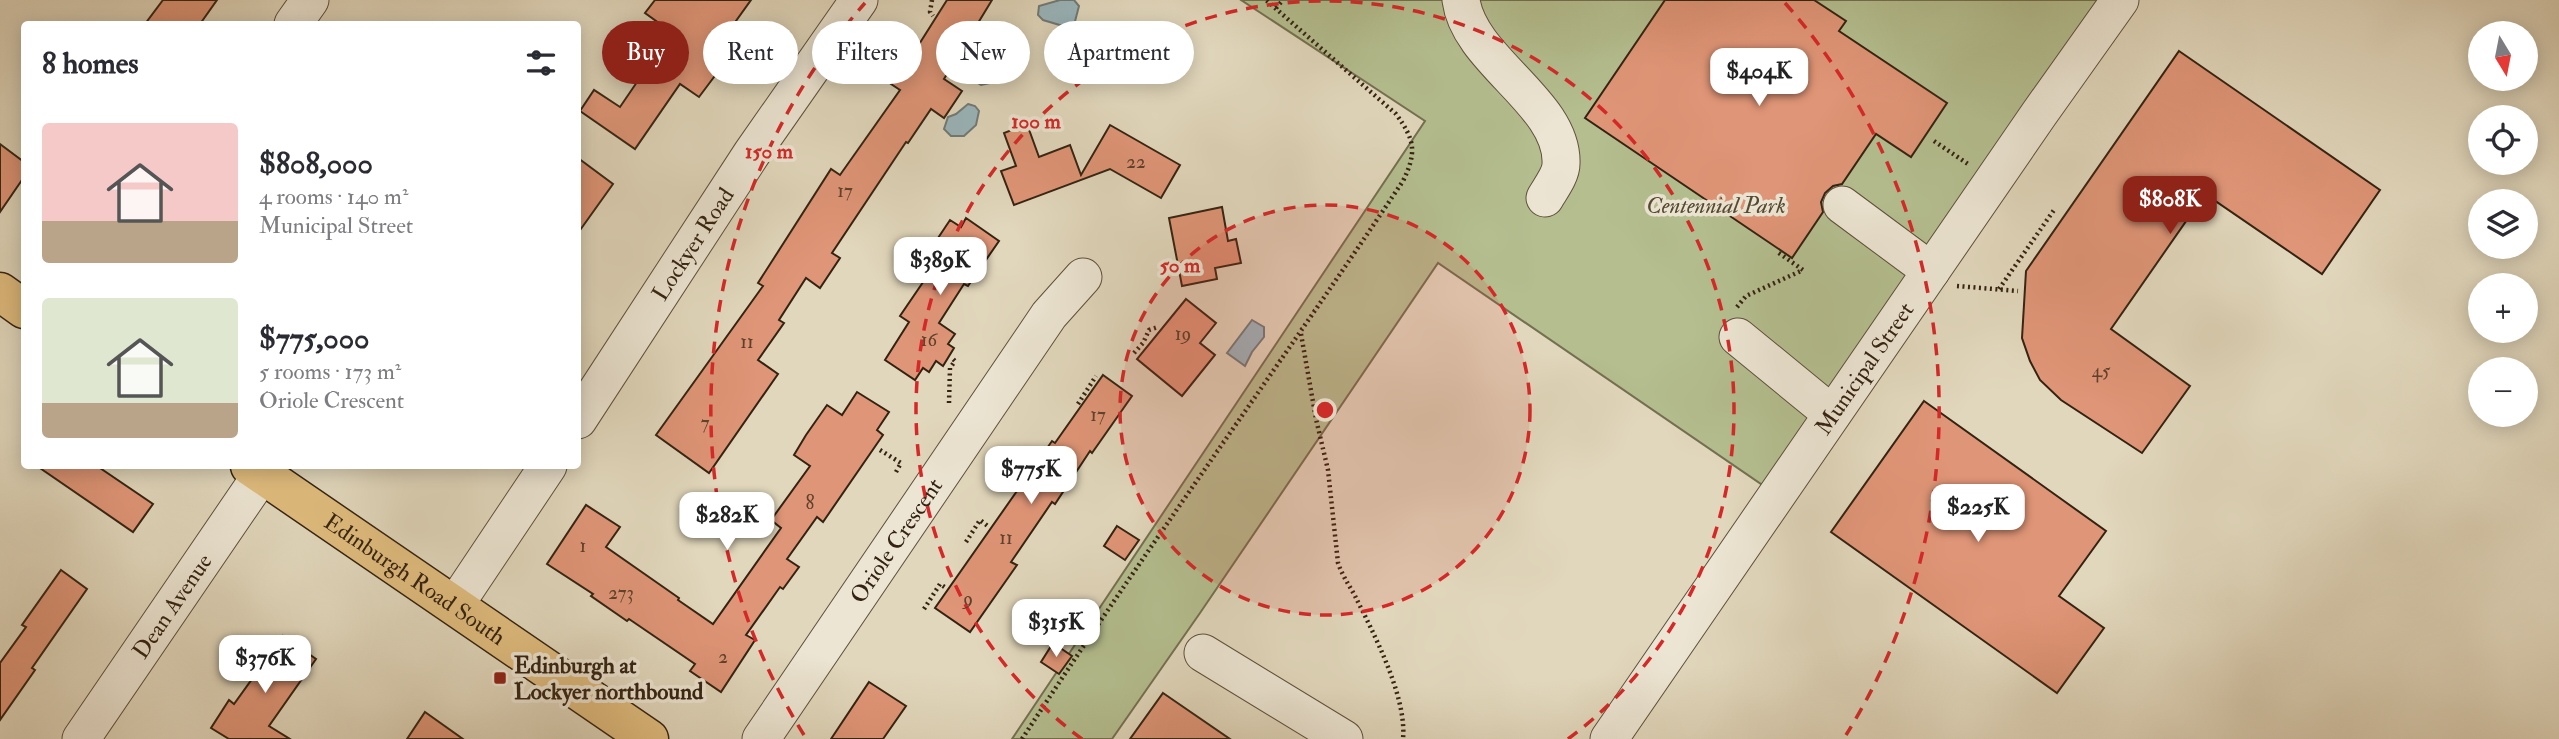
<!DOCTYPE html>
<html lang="en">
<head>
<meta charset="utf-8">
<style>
	body { margin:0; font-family:"IM FELL Double Pica",serif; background:#f7f7f7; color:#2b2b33; height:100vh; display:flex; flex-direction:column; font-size:26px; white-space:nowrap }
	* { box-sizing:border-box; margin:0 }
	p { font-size:23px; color:#7c7c81 }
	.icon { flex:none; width:38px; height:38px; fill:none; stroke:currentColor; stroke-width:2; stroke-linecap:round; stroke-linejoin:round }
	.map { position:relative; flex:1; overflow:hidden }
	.side { position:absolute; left:21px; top:21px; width:560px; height:448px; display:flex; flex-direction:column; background:#fff; border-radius:7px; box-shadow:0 4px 18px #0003 }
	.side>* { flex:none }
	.banner { position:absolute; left:602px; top:21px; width:665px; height:63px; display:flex; gap:14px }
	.needle { width:46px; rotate:170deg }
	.controls { position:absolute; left:2468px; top:21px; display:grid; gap:14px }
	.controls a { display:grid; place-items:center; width:70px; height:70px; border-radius:50%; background:#fff; box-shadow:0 4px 18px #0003; font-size:35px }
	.price { position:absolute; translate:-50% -60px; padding:0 16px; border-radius:14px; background:#fff; color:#222; font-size:23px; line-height:46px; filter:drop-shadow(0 2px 4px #0008) }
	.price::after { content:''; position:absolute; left:50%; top:42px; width:21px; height:16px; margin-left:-10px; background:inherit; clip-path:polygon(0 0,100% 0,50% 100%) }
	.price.current { background:#8f2418; color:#fff }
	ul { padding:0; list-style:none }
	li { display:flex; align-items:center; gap:21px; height:175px; padding:0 21px }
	li span { display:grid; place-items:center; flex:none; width:196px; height:140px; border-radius:7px; color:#555 }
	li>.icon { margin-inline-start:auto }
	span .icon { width:84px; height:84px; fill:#fffc; stroke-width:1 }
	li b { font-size:30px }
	h2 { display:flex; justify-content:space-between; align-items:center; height:84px; padding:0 21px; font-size:30px }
	.tag { padding:0 24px; border-radius:32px; background:#fff; box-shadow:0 4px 18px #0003; font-size:24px; line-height:63px }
	.tag.current { background:#8f2418; color:#fff }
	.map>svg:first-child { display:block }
	.green { fill:#b4be8f; stroke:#747050; stroke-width:2 }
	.water { fill:#9ab6bc; stroke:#717b78; stroke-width:2 }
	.building { fill:#df9577; stroke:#342312; stroke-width:2 }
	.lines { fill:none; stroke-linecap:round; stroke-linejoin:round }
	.minor-casing { stroke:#5f503c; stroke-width:39 }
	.major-casing { stroke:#342312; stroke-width:41 }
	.path { stroke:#342312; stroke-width:4.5; stroke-dasharray:2 3.5; stroke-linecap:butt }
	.minor { stroke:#ece5d3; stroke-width:37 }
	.major { stroke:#e0bc7e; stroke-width:38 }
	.ring { fill:none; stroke:#d62828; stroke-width:3.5; stroke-dasharray:12 9 }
	.poi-dot { fill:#8f2418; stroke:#ece5d3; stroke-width:2.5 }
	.labels { text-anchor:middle; stroke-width:7; stroke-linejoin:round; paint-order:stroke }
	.number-label { font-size:19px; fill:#5f402b }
	.park-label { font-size:23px; font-style:italic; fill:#544a31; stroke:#ece5d3 }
	.street-label { font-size:23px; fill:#342312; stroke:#ece5d3 }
	.poi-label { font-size:23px; font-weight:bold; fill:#342312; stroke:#ece5d3; text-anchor:start }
	.centre { fill:#d62828; stroke:#ece5d3; stroke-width:3.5 }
	.ring-label { font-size:21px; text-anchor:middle; font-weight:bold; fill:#d62828; stroke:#ece5d3; stroke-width:7; stroke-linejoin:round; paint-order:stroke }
</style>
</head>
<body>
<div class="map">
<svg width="2559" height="739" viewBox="0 0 2559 739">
	<rect width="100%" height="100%" fill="#e1d7bc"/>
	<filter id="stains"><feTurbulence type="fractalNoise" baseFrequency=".00286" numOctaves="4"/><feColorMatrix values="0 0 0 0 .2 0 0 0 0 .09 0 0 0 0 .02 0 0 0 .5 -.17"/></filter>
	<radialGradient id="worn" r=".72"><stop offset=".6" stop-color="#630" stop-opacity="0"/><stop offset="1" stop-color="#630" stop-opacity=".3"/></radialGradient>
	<path class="green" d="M 1241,0 L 2113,0 L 1764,486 L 1438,263 L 1200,613 L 1112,739 L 1012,739 L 1425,121 Z"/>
	<g class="water">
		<path d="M 1060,0 L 1074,0 L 1079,6 L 1073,29 L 1043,20 L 1038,15 L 1039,6 Z"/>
		<path d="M 995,43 L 1010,51 L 1011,54 L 994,82 L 981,85 L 973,80 C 972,65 980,48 995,43 Z"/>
		<path d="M 968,104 L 975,106 L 979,111 L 976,125 L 964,136 L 951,136 L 944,129 L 948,117 L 956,114 Z"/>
		<path d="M 1252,320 L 1264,327 L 1264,337 L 1252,352 L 1245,366 L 1227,353 Z"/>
	</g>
	<g class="building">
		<path d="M 163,0 L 217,0 L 200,24 L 145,24 Z"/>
		<path d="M 655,0 L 751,0 L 708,60 L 720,69 L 699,97 L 680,84 L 635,149 L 580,111 L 594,90 L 620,107 L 650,63 L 649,61 L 670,31 L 645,13 Z"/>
		<path d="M 947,0 L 992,0 L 944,79 L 962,91 L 944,118 L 931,109 L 908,143 L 906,142 L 832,253 L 840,258 L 820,288 L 806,278 L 779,320 L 784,323 L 758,360 L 778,374 L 709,473 L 656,435 L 763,286 L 758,283 L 831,169 L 840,175 L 900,90 L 891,84 L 909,56 L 911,57 Z"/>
		<path d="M 1665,0 L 1814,0 L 1846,21 L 1839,31 L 1947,103 L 1911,157 L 1876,134 L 1842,184 L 1833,186 L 1825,193 L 1821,202 L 1823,212 L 1792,258 L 1585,118 Z"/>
		<path d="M 2179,51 L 2380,190 L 2322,274 L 2205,194 L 2111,329 L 2190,386 L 2142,453 L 2061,400 L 2040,380 L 2030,361 L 2022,338 L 2026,271 Z"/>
		<path d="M 1027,124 L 1039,157 L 1070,145 L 1081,175 L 1110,125 L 1180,165 L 1161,198 L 1110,169 L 1014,205 L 1001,171 L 1016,166 L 1004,133 Z"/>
		<path d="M 0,144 L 24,162 L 24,177 L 0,212 Z"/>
		<path d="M 578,158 L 613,184 L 578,233 Z"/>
		<path d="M 1222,207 L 1228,241 L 1236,239 L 1241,263 L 1215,268 L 1217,279 L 1182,286 L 1169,218 Z"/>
		<path d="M 966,218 L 999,241 L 968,286 L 964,284 L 939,323 L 955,334 L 948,344 L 954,348 L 943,366 L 936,361 L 929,372 L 923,368 L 915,380 L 885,360 L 909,322 L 900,316 L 934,266 L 924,259 L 950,220 L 961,227 Z"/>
		<path d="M 1186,299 L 1216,323 L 1200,343 L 1215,355 L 1182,396 L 1137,359 Z"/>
		<path d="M 1103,375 L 1132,396 L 1092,453 L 1090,451 L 1055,504 L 1052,502 L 1011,562 L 1017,565 L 970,632 L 935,608 L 1052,441 L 1055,443 Z"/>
		<path d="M 857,392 L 889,412 L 877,430 L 883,435 L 823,522 L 817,517 L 787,559 L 799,567 L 783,589 L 780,587 L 746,635 L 755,640 L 721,692 L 690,671 L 695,664 L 629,619 L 627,621 L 591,596 L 593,594 L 547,564 L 586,505 L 620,527 L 606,547 L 679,598 L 678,600 L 713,624 L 781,528 L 771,520 L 810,466 L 794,455 L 806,435 L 827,405 L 842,415 Z"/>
		<path d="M 1924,401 L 2106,531 L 2059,596 L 2104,628 L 2057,693 L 1831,532 Z"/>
		<path d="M 37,466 L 97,466 L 153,504 L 133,532 Z"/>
		<path d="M 1117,526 L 1139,540 L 1125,560 L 1104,546 Z"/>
		<path d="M 61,570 L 87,589 L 32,668 L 35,670 L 0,720 L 0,663 L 26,627 L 22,625 Z"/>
		<path d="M 283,636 L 316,659 L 269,726 L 290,739 L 229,739 L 211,728 L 229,700 L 234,704 Z"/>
		<path d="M 1053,643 L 1072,656 L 1059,674 L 1041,662 Z"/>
		<path d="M 869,682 L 906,706 L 883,739 L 831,739 Z"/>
		<path d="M 1163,693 L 1230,739 L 1130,739 Z"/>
		<path d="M 425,712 L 463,739 L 407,739 Z"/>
	</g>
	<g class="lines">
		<g class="minor-casing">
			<g id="minor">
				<path d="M 1461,0 C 1469,61 1564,103 1561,164 C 1561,175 1550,189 1545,198"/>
				<path d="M 293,24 L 310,0"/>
				<path d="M 1842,205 L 1931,271"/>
				<path d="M 1738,337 L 1832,414"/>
				<path id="s1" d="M 578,420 L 752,153 L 859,0"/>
				<path d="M 455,605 L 548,466"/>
				<path d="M 1203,653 L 1344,739"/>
				<path id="s2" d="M 81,739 L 262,474"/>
				<path id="s3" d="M 761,739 L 1049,315 L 1083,277"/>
				<path id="s4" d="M 1609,739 L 2039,114 L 2120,0"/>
			</g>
		</g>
		<g class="major-casing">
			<g id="major">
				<path d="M 0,292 L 24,309"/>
				<path id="s5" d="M 250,466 L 649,739"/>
			</g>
		</g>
		<g class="path">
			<path d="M 932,0 L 930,12 L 933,16"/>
			<path d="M 1276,8 L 1283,0"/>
			<path d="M 1934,141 L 1968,164"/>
			<path d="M 1957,286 L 2018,291"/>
			<path d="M 1999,289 L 2054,210"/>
			<path d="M 1737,307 L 1746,296 L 1803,270 L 1776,251"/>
			<path d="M 1301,334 L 1316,419 L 1328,470 L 1338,563 C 1342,575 1349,585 1355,596 C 1374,634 1407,697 1403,739"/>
			<path d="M 1134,353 L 1143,343 L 1149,330 L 1158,327"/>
			<path d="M 949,403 L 950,368 L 955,361 L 952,358"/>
			<path d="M 1078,404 L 1096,376"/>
			<path d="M 880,450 L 901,463 L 896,472"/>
			<path d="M 1015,476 L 1027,459"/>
			<path d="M 966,542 L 980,520 L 989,527"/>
			<path d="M 924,609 L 940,584 L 946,588"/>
			<path d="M 1022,739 C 1145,550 1278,368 1403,181 C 1417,152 1415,140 1396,114 L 1266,0"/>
		</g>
		<use href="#minor" class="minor"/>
		<use href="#major" class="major"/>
	</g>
	<circle cx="1325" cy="410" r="205" fill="#d62828" fill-opacity=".12"/>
	<g class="ring">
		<circle cx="1325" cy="410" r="205"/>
		<path d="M1082 739A409 409 0 1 1 1568 739"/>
		<path d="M804 735A614 614 0 0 1 865 3M1785 3A614 614 0 0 1 1846 735"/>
	</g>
	<rect class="poi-dot" x="493" y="671" width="14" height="14" rx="3.5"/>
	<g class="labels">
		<g class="number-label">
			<text x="1136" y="168">22</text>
			<text x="845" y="197">17</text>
			<text x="1183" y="340">19</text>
			<text x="929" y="346">16</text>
			<text x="747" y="348">11</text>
			<text x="2101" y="377">45</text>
			<text x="1098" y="421">17</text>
			<text x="705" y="429">7</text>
			<text x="810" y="509">8</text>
			<text x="1006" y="544">11</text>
			<text x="583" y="552">1</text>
			<text x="621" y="599">273</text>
			<text x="968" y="605">9</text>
			<text x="723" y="663">2</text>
		</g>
		<g class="park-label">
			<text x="1716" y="213">Centennial Park</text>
		</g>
		<g class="street-label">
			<text dy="8" stroke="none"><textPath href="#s1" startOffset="210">Lockyer Road</textPath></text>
			<text dy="8" stroke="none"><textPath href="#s4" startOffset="450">Municipal Street</textPath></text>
			<text dy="8" stroke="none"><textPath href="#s3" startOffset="240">Oriole Crescent</textPath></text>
			<text dy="8" stroke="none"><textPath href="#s5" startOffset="200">Edinburgh Road South</textPath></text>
			<text dy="8" stroke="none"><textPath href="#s2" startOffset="161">Dean Avenue</textPath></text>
		</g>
		<g class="poi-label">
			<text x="514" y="673">Edinburgh at<tspan x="514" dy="26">Lockyer northbound</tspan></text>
		</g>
	</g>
	<circle cx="1325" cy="410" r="10" class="centre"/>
	<g class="ring-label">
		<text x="1036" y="128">100 m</text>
		<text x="769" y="158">150 m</text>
		<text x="1180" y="272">50 m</text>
	</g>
	<rect width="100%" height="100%" filter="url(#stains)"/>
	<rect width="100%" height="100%" fill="url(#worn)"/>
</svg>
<div class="controls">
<a><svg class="needle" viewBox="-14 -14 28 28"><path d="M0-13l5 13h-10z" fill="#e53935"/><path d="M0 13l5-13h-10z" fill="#7c7c81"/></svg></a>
<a><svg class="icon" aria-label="locate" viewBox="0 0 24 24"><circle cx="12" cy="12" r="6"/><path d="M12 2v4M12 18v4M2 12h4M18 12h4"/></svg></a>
<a><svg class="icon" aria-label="layers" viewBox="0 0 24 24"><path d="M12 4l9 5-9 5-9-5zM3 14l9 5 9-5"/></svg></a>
<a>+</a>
<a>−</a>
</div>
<b class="price" style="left:1759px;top:108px">$404K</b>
<b class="price current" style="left:2170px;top:236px">$808K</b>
<b class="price" style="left:940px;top:297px">$389K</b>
<b class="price" style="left:1031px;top:506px">$775K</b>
<b class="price" style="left:1978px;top:544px">$225K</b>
<b class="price" style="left:727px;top:552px">$282K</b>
<b class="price" style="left:1056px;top:659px">$315K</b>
<b class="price" style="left:265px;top:695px">$376K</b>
<div class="banner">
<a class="tag current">Buy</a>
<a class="tag">Rent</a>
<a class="tag">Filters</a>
<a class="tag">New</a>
<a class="tag">Apartment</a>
</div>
<section class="side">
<h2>8 homes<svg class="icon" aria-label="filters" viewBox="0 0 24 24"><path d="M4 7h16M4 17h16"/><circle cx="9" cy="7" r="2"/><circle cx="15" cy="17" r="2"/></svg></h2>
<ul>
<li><span style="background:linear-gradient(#f6c9c9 70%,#b9a48a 0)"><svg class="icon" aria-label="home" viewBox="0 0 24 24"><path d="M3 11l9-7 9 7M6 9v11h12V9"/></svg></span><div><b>$808,000</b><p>4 rooms · 140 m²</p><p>Municipal Street</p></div></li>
<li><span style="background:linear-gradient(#dfe7d0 75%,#b9a48a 0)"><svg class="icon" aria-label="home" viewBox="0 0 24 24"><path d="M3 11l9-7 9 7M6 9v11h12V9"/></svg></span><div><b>$775,000</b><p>5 rooms · 173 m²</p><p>Oriole Crescent</p></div></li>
</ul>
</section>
</div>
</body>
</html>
